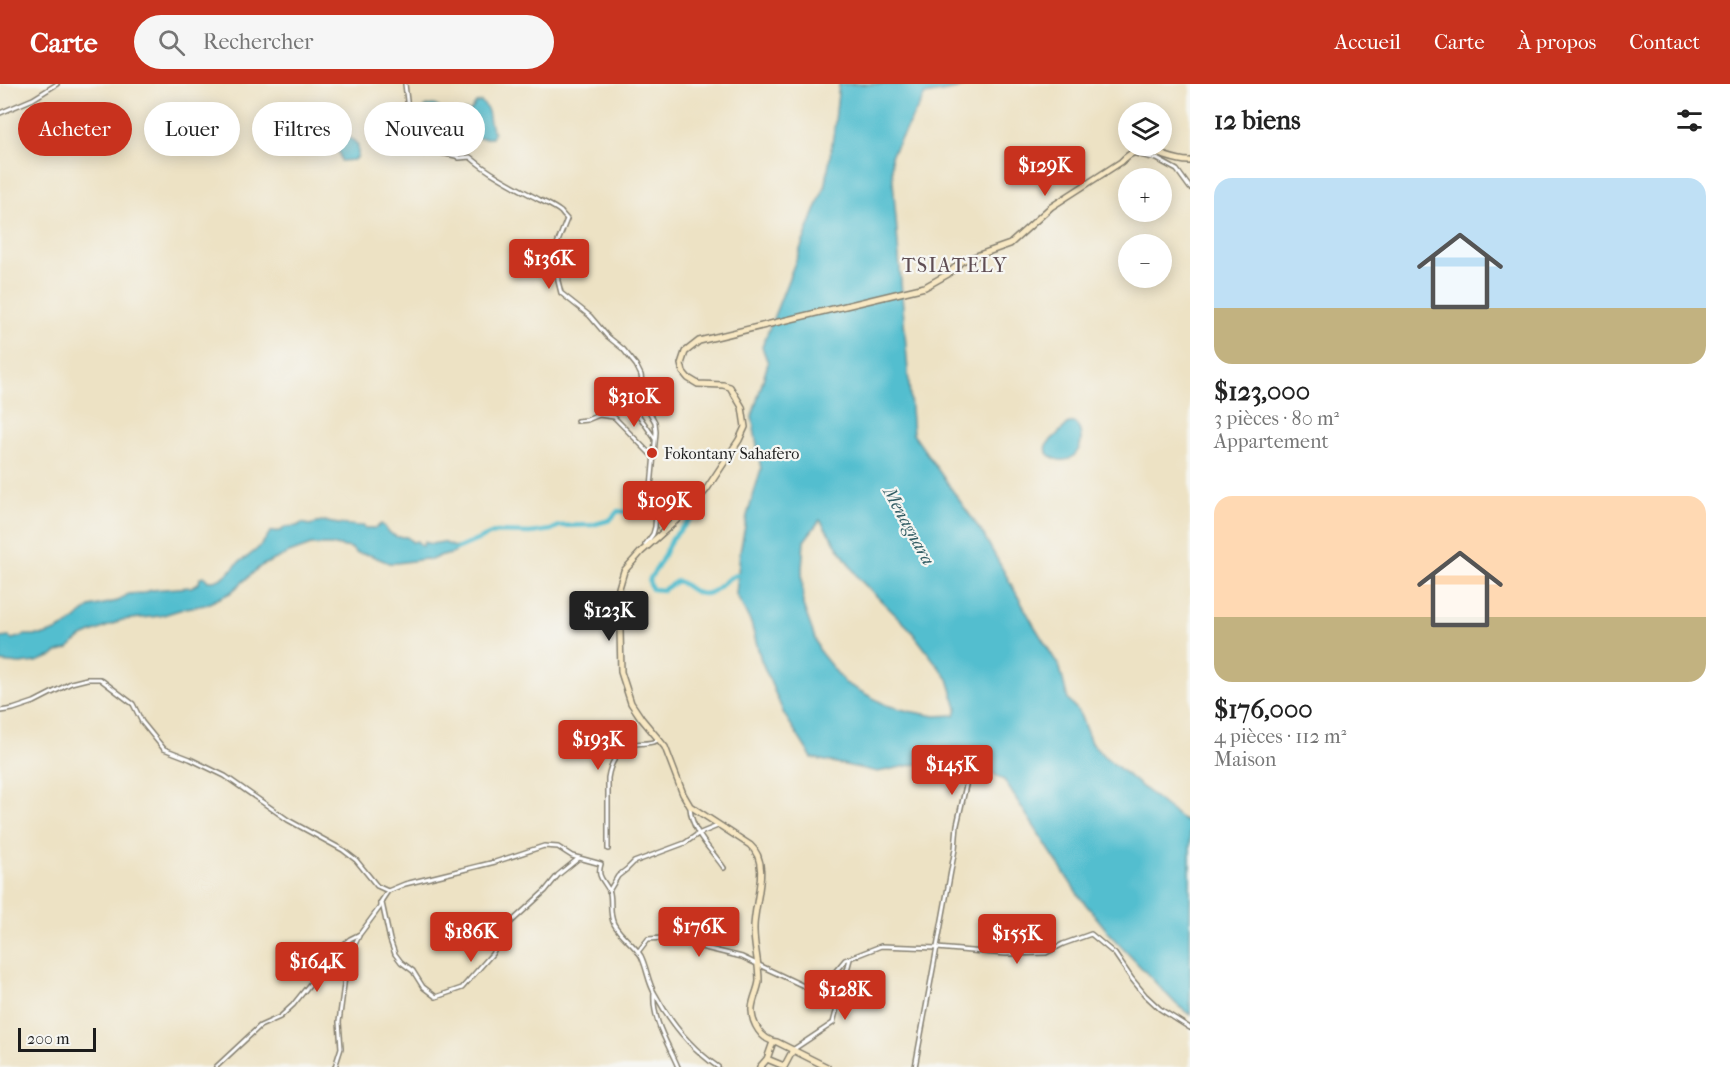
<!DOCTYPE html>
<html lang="fr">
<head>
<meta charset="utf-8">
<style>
	body { margin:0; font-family:"IM FELL French Canon",serif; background:#f6f6f6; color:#222; height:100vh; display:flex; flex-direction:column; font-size:22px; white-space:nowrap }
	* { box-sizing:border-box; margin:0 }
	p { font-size:20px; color:#767676 }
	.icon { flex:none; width:33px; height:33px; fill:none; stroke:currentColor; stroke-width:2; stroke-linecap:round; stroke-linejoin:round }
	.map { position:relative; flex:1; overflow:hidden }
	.side { display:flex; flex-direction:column; background:#fff; width:540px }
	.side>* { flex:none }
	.top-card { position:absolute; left:18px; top:18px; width:570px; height:54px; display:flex; gap:12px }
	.controls { position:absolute; left:1118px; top:18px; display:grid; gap:12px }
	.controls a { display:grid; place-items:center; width:54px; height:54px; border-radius:50%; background:#fff; box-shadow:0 3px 15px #0003; font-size:30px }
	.scale { position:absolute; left:18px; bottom:15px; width:78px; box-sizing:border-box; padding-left:6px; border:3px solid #1c1c1c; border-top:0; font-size:16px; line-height:21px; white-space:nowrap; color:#1c1c1c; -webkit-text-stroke:4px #f6f6f2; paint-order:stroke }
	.price { position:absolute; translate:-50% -51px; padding:0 14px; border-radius:6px; background:#c8321e; color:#fff; font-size:20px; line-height:39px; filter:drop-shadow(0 2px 3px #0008) }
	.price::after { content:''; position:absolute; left:50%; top:36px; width:18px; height:14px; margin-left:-9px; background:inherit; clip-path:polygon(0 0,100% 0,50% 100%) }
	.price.active { background:#222; color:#fff }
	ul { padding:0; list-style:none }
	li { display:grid; align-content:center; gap:12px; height:318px; padding:0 24px }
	li span { display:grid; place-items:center; height:186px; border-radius:18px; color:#555 }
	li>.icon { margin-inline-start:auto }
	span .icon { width:108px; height:108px; fill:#fffc; stroke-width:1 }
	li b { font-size:26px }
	h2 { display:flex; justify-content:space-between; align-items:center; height:72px; padding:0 24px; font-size:26px }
	.tag { padding:0 21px; border-radius:27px; background:#fff; box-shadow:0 3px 15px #0003; font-size:21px; line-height:54px }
	.tag.active { background:#c8321e; color:#fff }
	header { display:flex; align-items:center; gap:36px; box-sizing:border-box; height:84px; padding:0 30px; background:#c8321e; color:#fff }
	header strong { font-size:28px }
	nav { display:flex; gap:33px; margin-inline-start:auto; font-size:21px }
	.search { width:420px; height:54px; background:#f6f6f6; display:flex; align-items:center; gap:15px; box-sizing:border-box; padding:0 21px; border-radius:33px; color:#767676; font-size:22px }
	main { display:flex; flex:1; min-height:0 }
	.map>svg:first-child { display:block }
	.water { fill:#53becf; stroke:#386d76; stroke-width:1.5; fill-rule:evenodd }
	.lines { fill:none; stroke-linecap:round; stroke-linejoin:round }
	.river { stroke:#53becf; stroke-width:4.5 }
	.street-casing { stroke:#847f70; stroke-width:6 }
	.secondary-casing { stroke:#847f70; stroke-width:8 }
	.street { stroke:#fff; stroke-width:3 }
	.secondary { stroke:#f8e8c3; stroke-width:5 }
	.poi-dot { fill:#c8321e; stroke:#f6f6f2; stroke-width:2 }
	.labels { text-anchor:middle; stroke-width:4.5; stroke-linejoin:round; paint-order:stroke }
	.poi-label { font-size:16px; fill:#1c1c1c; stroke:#f6f6f2; text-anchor:start }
	.water-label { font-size:18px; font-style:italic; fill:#325d64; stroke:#f6f6f2 }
	.quarter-label { font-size:20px; letter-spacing:1.5px; fill:#604e54; stroke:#f6f6f2 }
</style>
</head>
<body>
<header>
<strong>Carte</strong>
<div class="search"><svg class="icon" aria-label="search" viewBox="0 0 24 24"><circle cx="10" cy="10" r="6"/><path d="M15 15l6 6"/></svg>Rechercher</div>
<nav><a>Accueil</a><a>Carte</a><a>À propos</a><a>Contact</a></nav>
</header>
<main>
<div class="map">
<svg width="1190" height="983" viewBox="0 0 1190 983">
	<rect width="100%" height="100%" fill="#f6f6f2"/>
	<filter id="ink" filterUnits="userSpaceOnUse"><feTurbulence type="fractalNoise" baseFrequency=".0167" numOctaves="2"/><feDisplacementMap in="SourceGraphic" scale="12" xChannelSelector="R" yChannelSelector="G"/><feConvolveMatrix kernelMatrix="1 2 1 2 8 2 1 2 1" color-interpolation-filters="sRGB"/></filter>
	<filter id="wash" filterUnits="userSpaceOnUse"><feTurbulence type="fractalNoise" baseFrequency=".008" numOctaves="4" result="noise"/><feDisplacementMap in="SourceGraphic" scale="24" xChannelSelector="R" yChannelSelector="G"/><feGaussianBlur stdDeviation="1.35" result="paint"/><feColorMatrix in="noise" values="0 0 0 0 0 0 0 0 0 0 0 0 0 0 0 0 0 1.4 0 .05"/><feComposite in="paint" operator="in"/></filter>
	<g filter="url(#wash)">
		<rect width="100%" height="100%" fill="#ede2c4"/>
		<g class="water">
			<path d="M 839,0 L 968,0 L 957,5 L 925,11 L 891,72 L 913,350 L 983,450 L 1035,543 L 1060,584 L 1068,616 L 1079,628 L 1091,659 L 1104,672 L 1183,736 L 1190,739 L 1190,931 L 1176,920 L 1114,855 L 1079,812 L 1004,696 L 979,681 L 975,671 L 961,666 L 953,682 L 916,680 L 878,688 L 812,674 L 784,630 L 761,576 L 751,539 L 736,510 L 740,468 L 747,432 L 761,385 L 752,333 L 768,279 L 762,263 L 826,99 L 834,46 ZM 820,436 L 859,495 L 909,544 L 948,595 L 957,624 L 955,631 L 935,632 L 908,627 L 886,621 L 845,599 L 820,568 L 803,521 L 802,485 L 804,457 Z"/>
			<path d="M 481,18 C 493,26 486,39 494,48 L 492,54 L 474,54 L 461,66 C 456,66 452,64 448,64 C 444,64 441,66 437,66 L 419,45 L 420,39 L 425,23 C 439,17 441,28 450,35 L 443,41 L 442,48 L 451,43 L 459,41 L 459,36 L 454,34 L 460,31 L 465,27 L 470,28 L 476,19 Z"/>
			<path d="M 315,41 C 322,42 326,46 332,50 C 344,55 348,49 358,61 L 358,73 L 354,76 L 341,77 L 338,65 C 327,58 314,55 315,41 Z"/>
			<path d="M 1069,339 L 1075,339 C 1092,358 1070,391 1047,369 L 1046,361 Z"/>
			<path d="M 325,437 C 332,440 356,442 364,442 L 365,444 L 376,444 L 381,440 L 385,443 L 387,447 C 390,449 394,452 398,453 C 406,453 406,451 412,458 L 417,457 L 421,462 L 423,462 L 424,458 L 431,460 L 443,458 L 458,464 L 454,469 L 447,471 L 442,471 L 431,476 L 426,475 L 397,479 L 389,479 L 370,471 L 356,469 L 351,464 L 334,461 L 311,461 L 289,469 L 261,482 L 230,509 L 205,521 L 186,524 L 160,532 L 122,536 L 80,554 L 68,565 L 56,569 L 53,572 L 36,578 L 20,580 L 0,578 L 0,554 L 9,553 L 12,555 L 26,551 L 44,551 L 56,547 L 68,541 L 90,523 L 118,517 L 128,510 L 144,509 L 151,506 L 191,503 L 199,499 L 200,494 L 204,492 L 208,497 C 223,498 229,487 239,478 C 243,475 248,473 251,470 C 260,464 265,457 270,448 L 281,447 L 285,443 L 297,442 L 302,439 L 309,441 Z"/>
		</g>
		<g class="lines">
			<path class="river" d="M 454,466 L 496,448 L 530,449 L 551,446 L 559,442 L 592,441 L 610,436 L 618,427 C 622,427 627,429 632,429 C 650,426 663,402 684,412 C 691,416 694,418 698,425 C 692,436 681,444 673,454 C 666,464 663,475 657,484 C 652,492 646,495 652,505 L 663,506 L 677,497 C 687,500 692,510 703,510 C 719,510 722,492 742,490"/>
		</g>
	</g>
	<g filter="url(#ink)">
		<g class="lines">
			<g class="street-casing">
				<g id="street">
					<path d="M 405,0 L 410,42 C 420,48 430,58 436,68 L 456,72 L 459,74 L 470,73 C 491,91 516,103 540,116 C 546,119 555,123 561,128 C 563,131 565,133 567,135 L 555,165 L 558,197 L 561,209 L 590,232 L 607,252 L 623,265 L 636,281 L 641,291 L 645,320 L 655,338 L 656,348 L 651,403 L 656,428 L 655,443 L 653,450 L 645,461"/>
					<path d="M 0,29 L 33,15 L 57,0"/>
					<path d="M 1136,70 L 1157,75 L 1177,86 L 1190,104"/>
					<path d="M 622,317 L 628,318 L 631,320 L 655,355"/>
					<path d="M 577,337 L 587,336 L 599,331 L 614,333 L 654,374"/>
					<path d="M 0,627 L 13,625 L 34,618 L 71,599 L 87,595 L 100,595 L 133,620 L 142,638 L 164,665 L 190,675 L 225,692 L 288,736 L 343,766 L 356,776 L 377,802 L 388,807"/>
					<path d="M 690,724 C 692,749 711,765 724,784"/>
					<path d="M 608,765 L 608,694 C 610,680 619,662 634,660 C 643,659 650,660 659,656"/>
					<path d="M 609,807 L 618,792 L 627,785 L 634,778 L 685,759 L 698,750 L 720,741"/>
					<path d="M 380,819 L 382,819 L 390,856 L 395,870 L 401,878 L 413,887 L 423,903 L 436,913 L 462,904 L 492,870 L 509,840 L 545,807 L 558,791 L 579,774"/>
					<path d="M 638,868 L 648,855 L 664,854 L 742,873 L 808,904 L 829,895 L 845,876 L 881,862 L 937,864 L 1006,870 L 1046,869 L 1063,860 L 1091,850 L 1115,870 L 1132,895 L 1145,911 L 1160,925 L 1190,944"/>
					<path d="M 654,909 C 652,937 668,959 678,983"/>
					<path d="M 794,965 L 833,939 L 850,875"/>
					<path d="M 216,983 L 260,942 L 280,933 L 293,921 L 338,865 L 350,855 L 360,850 L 380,823 L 380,819 L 388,807 L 405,800 L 495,778 L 544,762 L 558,763 L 572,772 L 601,780 C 596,795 606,797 610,809 C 612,819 609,830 614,840 C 621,853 634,860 641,872 C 647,884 648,899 655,910 C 670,938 692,965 718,983"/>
					<path d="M 335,983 L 341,964 L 339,938 L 345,893 L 352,866 L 359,852"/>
					<path d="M 915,983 L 955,765 L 957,741 L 969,688"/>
				</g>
			</g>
			<g class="secondary-casing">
				<g id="secondary">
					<path d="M 767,975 L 784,982"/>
					<path d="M 760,983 L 767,975 L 773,958"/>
					<path d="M 784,983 L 793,966"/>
					<path d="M 827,983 L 777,958 C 762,957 751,939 752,924 C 753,914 758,906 759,897 C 759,879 754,863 754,846 C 753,820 772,780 750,761 L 690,722 L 683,710 L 665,663 L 641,634 L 631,619 L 621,588 L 619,504 L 624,487 L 641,468 L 690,424 L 706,406 L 739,356 L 745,343 L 742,323 L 730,303 L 723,301 L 698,300 L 688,294 L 683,288 L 681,280 L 685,268 L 699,257 L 925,203 L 948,190 L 962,177 L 1010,160 L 1051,123 L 1121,78 C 1124,75 1129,70 1133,69 C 1152,62 1171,78 1190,77"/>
				</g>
			</g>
			<use href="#street" class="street"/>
			<use href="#secondary" class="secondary"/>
		</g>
	</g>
	<circle class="poi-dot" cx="652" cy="369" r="6"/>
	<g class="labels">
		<g class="poi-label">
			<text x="664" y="375">Fokontany Sahafero</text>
		</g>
		<g class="water-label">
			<text transform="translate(909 442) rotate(61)" y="6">Menagnara</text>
		</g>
		<g class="quarter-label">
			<text x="955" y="188">TSIATELY</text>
		</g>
	</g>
</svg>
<div class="controls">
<a><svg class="icon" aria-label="layers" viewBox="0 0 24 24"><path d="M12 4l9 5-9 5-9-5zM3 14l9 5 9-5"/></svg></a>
<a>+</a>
<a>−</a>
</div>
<div class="scale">200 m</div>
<b class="price" style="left:1045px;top:113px">$129K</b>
<b class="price" style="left:549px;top:206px">$136K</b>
<b class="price" style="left:634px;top:344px">$310K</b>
<b class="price" style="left:664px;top:448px">$109K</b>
<b class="price active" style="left:609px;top:558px">$123K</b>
<b class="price" style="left:598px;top:687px">$193K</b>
<b class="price" style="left:952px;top:712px">$145K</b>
<b class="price" style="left:699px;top:874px">$176K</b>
<b class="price" style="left:471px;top:879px">$186K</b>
<b class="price" style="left:1017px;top:881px">$155K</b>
<b class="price" style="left:317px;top:909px">$164K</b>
<b class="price" style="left:845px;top:937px">$128K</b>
<div class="top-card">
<a class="tag active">Acheter</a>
<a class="tag">Louer</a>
<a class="tag">Filtres</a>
<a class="tag">Nouveau</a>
</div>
</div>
<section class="side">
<h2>12 biens<svg class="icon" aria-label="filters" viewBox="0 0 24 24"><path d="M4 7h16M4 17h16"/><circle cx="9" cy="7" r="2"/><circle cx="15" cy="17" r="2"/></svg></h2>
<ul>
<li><span style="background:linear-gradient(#bfe0f5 70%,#c2b280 0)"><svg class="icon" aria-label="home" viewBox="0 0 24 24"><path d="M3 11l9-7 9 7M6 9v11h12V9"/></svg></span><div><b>$123,000</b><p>3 pièces · 80 m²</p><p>Appartement</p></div></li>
<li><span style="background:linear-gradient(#ffd9b3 65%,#c2b280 0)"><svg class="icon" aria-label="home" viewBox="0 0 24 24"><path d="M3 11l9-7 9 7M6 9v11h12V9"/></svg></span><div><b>$176,000</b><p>4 pièces · 112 m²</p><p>Maison</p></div></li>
</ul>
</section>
</main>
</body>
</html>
